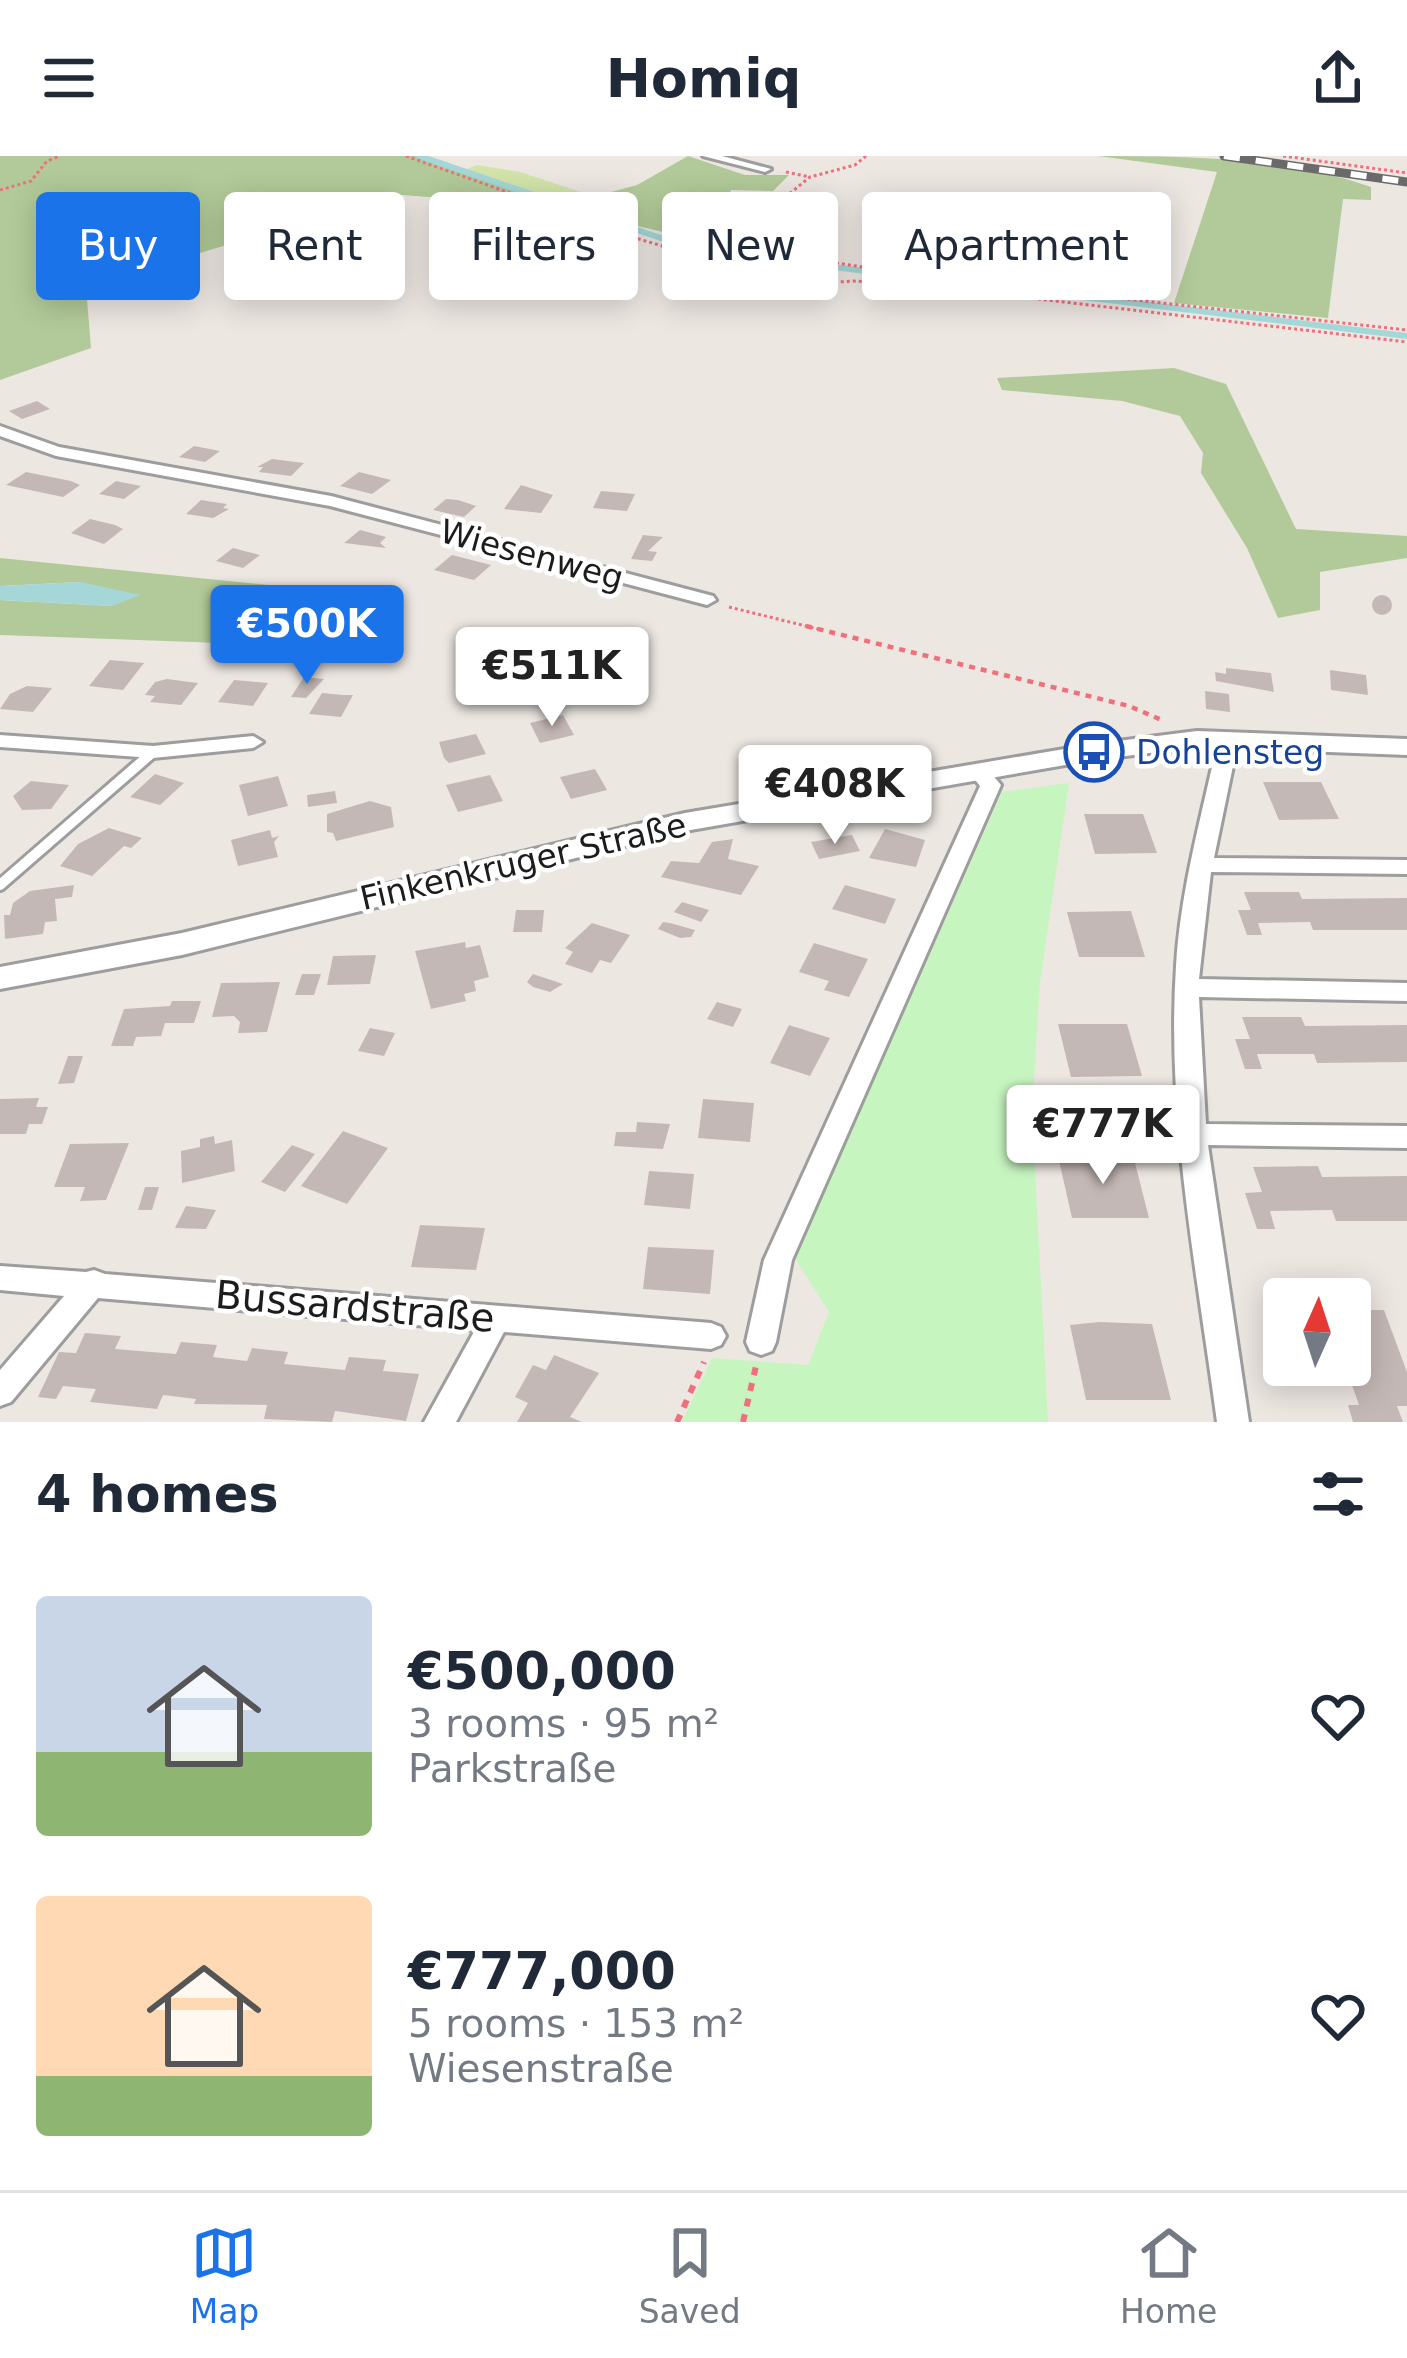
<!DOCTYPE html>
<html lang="en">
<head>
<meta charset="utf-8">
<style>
	body { margin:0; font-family:"DejaVu Sans",sans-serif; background:#f6f6f7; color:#1f2937; height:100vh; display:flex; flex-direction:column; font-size:45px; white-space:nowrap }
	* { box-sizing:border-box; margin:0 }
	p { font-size:39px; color:#747a83 }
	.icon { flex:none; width:66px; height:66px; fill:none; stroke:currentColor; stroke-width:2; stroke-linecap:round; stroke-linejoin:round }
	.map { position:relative; height:1266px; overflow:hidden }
	.sheet { display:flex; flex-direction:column; background:#fff; flex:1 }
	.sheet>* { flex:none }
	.hud { position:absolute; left:36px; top:36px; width:1335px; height:108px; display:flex; gap:24px }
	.needle { width:78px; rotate:3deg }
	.tools { position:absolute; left:1263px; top:1122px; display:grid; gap:24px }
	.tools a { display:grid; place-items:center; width:108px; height:108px; border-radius:12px; background:#fff; box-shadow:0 6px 30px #0003; font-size:60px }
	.price { position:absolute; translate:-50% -102px; padding:0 27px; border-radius:12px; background:#fff; color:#222; font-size:39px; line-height:78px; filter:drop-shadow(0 3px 6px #0008) }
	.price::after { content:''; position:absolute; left:50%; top:72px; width:36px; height:27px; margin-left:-18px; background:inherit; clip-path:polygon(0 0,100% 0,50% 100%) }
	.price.current { background:#1a73e8; color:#fff }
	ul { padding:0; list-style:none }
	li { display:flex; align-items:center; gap:36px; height:300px; padding:0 36px }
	li span { display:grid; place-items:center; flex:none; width:336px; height:240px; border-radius:12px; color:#555 }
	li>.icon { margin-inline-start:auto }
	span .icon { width:144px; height:144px; fill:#fffc; stroke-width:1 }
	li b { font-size:51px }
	h2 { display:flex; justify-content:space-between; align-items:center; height:144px; padding:0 36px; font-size:51px }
	.tag { padding:0 42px; border-radius:12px; background:#fff; box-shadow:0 6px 30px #0003; font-size:42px; line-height:108px }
	.tag.current { background:#1a73e8; color:#fff }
	header { display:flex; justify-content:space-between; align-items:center; height:156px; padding:0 36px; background:#fff; font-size:54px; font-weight:600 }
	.tabs { display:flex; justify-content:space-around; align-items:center; height:168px; border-top:3px solid #e0e1e3; background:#fff; font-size:33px; color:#747a83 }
	.tabs a { display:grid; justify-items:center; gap:6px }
	.tabs .current { color:#1a73e8 }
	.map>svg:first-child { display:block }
	.grass { fill:#d3e4aa }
	.forest { fill:#b2ca99 }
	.park { fill:#c7f5c0 }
	.water { fill:#a5d7d8 }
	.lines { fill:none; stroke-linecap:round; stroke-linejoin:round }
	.stream { stroke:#a5d7d8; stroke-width:6 }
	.building { fill:#c4b8b6 }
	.service-casing { stroke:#9d9d9d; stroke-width:16 }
	.minor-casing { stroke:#9d9d9d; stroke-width:6 }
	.tertiary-casing { stroke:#9d9d9d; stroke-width:6 }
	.path-far2 { stroke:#f06f7d; stroke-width:3; stroke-dasharray:3 3; stroke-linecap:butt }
	.path-far1 { stroke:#f06f7d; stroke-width:4.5; stroke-dasharray:6 6; stroke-linecap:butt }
	.path { stroke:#f06f7d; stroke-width:6; stroke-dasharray:8 8; stroke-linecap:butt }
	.service { stroke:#fff; stroke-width:10 }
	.minor { fill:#fff; fill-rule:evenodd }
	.tertiary { fill:#fff; fill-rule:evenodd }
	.rail-casing { stroke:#6a6a6a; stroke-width:9 }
	.rail { stroke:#fff; stroke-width:6; stroke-dasharray:16; stroke-linecap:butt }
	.labels { text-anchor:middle; stroke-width:9; stroke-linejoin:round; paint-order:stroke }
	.street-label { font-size:33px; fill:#1c1c1c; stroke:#fff }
	.transit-label { font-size:33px; fill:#164399; stroke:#fff; text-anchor:start }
	.near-street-label { font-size:39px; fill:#1c1c1c; stroke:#fff }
</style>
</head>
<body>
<header><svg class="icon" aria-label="menu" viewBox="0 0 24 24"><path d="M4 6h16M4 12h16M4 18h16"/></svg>Homiq<svg class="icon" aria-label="share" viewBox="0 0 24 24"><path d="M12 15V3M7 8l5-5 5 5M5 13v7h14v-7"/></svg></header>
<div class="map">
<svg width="1407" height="1266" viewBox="0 0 1407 1266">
	<rect width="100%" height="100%" fill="#ede7e2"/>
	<path class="grass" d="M 477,9 L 520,16 L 599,42 L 567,48 L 464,14 Z"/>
	<g class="forest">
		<path d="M 0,0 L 428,0 L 567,48 L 637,29 L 688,0 L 745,19 L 789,19 L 773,35 L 731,34 L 728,43 L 750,52 L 710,77 L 688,82 L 621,66 L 541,61 L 480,45 L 390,38 L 328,48 L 271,50 L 249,58 L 249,66 L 267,77 L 86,131 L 91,192 L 0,224 Z"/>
		<path d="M 1098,0 C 1187,0 1286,1 1371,31 L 1371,44 L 1343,43 L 1328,162 L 1174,147 L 1217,16 Z"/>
		<path d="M 1174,212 L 1226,228 L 1296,373 L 1407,380 L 1407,402 L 1320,416 L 1320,454 L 1278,462 L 1247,392 L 1201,317 L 1203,297 L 1180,260 L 1122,245 L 1002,234 L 997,222 Z"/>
		<path d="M 0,402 L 359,438 L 277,489 L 0,479 L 0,444 L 112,450 L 80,426 L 0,430 Z"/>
	</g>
	<path class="park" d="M 1069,627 L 1040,827 L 1032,955 L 1048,1266 L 682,1266 L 712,1202 L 808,1209 L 829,1156 L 795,1102 L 1002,636 Z"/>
	<path class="water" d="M 80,426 L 141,439 L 112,450 L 0,444 L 0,430 Z"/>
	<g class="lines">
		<path class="stream" d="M 419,0 L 699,95 L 1407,180"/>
	</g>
	<g class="building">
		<path d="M 37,245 L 50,253 L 22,263 L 9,255 Z"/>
		<path d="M 194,290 L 220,295 L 205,306 L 179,301 Z"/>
		<path d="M 272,303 L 304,307 L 291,320 L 259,316 L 263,311 L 257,311 Z"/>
		<path d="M 26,316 L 71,325 L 80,329 L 63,341 L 6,329 Z"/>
		<path d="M 359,316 L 391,324 L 372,338 L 340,330 Z"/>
		<path d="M 116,325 L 141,330 L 124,343 L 99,338 Z"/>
		<path d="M 521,329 L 553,339 L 541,357 L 504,353 Z"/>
		<path d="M 601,335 L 635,338 L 627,355 L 593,352 Z"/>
		<path d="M 446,343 L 458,344 L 476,350 L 464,361 L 433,354 Z"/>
		<path d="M 201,344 L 227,348 L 223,352 L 229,353 L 213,362 L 186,358 Z"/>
		<path d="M 90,363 L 115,369 L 123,373 L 104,388 L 71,377 Z"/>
		<path d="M 360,374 L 386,381 L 380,387 L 386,392 L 344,387 Z"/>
		<path d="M 643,379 L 663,381 L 648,395 L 657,396 L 652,405 L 631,403 Z"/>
		<path d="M 233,392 L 260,399 L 243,412 L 216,405 Z"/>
		<path d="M 452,399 L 491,409 L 474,424 L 434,414 Z"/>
		<circle cx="1382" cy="449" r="10"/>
		<path d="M 110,504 L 144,507 L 123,534 L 89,530 Z"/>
		<path d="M 1226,512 L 1271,517 L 1274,536 L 1216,525 L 1215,516 L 1226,518 Z"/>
		<path d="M 1330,514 L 1366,519 L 1368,539 L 1331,534 Z"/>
		<path d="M 304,521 L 324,523 L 306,542 L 291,541 Z"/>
		<path d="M 167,523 L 198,527 L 181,549 L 150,546 L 155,540 L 145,539 L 155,526 Z"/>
		<path d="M 234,524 L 268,527 L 253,550 L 218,546 Z"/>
		<path d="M 27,530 L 52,532 L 33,556 L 0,553 L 10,538 Z"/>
		<path d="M 1205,535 L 1229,538 L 1230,556 L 1206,553 Z"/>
		<path d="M 322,537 L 343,539 L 353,539 L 341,561 L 309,558 Z"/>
		<path d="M 563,559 L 574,579 L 540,587 L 530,567 Z"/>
		<path d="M 476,578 L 486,598 L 449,607 L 444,602 L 439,586 Z"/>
		<path d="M 595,613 L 607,634 L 571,643 L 560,621 Z"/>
		<path d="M 155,618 L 184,627 L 160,649 L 130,641 Z"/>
		<path d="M 490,619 L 503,645 L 458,656 L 446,629 Z"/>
		<path d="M 278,620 L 288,650 L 248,660 L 239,629 Z"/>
		<path d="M 31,625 L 69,629 L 51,653 L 22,654 L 13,640 Z"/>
		<path d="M 1263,626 L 1321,626 L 1339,663 L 1279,664 Z"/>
		<path d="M 335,635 L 337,647 L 308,651 L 307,639 Z"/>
		<path d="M 370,645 L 391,651 L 394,671 L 336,685 L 333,677 L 327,676 L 327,658 Z"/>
		<path d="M 1084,658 L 1143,658 L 1157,697 L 1095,698 Z"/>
		<path d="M 109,672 L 142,682 L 131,692 L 124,690 L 92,720 L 60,710 L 78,688 Z"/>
		<path d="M 885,673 L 925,684 L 916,711 L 869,702 Z"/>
		<path d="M 270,674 L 272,682 L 279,680 L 274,686 L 278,701 L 238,710 L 231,684 Z"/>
		<path d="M 852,679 L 860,695 L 819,703 L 811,686 Z"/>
		<path d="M 733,683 L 728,703 L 759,710 L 741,739 L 661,721 L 671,705 L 699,707 L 712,686 Z"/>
		<path d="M 74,729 L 72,741 L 55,743 L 57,765 L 45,766 L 43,778 L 5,783 L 4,759 L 10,759 L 13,747 L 30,735 Z"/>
		<path d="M 845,729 L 896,743 L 885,768 L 832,753 Z"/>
		<path d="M 1244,736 L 1299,736 L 1302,743 L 1407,742 L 1407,774 L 1313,774 L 1310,766 L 1258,767 L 1262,779 L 1247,779 L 1238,754 L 1251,754 Z"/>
		<path d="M 682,746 L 709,754 L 701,766 L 674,756 Z"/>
		<path d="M 516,754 L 544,754 L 542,776 L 513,776 Z"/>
		<path d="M 1131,755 L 1145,801 L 1079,801 L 1067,756 Z"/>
		<path d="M 663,766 L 670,767 L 695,774 L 691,781 L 680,782 L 658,773 Z"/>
		<path d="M 592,767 L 630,779 L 611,807 L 600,804 L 592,817 L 565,808 L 573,796 L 565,792 Z"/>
		<path d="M 465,786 L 466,792 L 480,789 L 489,821 L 474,825 L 476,835 L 464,838 L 466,845 L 431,853 L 415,795 Z"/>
		<path d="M 814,787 L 868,803 L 849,841 L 824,834 L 829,825 L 799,816 Z"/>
		<path d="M 376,799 L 370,828 L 327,829 L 333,800 Z"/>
		<path d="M 302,818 L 321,818 L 314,839 L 295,839 Z"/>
		<path d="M 533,818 L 563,828 L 550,836 L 533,831 L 527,826 Z"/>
		<path d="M 280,826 L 267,876 L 238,877 L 240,866 L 234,860 L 212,861 L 221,827 Z"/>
		<path d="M 172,845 L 201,845 L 194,867 L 165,867 L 161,880 L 136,881 L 133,890 L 111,890 L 124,853 L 170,850 Z"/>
		<path d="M 717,846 L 742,853 L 733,871 L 707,863 Z"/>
		<path d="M 1242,861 L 1301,861 L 1305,870 L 1407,869 L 1407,906 L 1317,907 L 1314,898 L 1257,898 L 1262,913 L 1245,913 L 1235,883 L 1250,883 Z"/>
		<path d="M 1058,868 L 1127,868 L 1142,920 L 1071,921 Z"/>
		<path d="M 789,869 L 830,882 L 810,920 L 770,907 Z"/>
		<path d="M 370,872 L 395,877 L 384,900 L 358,895 Z"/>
		<path d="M 68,900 L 83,900 L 74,927 L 58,928 Z"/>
		<path d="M 39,942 L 36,951 L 48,951 L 42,968 L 29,968 L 26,978 L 0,978 L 0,943 Z"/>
		<path d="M 703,943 L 754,947 L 750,986 L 698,982 Z"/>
		<path d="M 637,966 L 670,968 L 663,993 L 614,990 L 616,976 L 636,976 Z"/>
		<path d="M 343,975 L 388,992 L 347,1048 L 301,1030 Z"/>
		<path d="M 214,980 L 215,988 L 232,984 L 235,1015 L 182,1027 L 181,995 L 200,991 L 200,983 Z"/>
		<path d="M 129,987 L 106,1044 L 80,1045 L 85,1031 L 54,1031 L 70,988 Z"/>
		<path d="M 292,989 L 315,998 L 285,1036 L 261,1026 Z"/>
		<path d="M 1133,999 L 1149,1062 L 1072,1062 L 1058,1000 Z"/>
		<path d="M 1318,1010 L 1322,1021 L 1407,1020 L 1407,1065 L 1336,1065 L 1332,1054 L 1270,1055 L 1275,1073 L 1257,1073 L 1245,1037 L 1262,1036 L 1253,1011 Z"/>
		<path d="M 649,1015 L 694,1018 L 690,1053 L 644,1049 Z"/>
		<path d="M 145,1031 L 159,1031 L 152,1054 L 138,1054 Z"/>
		<path d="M 186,1050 L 216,1054 L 206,1073 L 175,1072 Z"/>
		<path d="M 420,1069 L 485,1072 L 476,1114 L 411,1111 Z"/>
		<path d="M 648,1091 L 714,1094 L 710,1138 L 643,1133 Z"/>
		<path d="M 1357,1138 L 1362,1154 L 1384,1154 L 1407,1216 L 1407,1250 L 1397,1250 L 1403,1266 L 1353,1266 L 1348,1249 L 1359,1249 L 1345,1209 L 1350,1209 L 1350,1143 L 1320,1139 Z"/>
		<path d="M 1099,1166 L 1152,1168 L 1171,1244 L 1086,1244 L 1070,1169 Z"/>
		<path d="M 85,1177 L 121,1180 L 115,1193 L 176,1198 L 181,1186 L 217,1189 L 213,1201 L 247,1205 L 252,1192 L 288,1196 L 284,1208 L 345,1214 L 349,1201 L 386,1204 L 383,1215 L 419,1218 L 406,1265 L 335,1255 L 332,1266 L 264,1263 L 267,1249 L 194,1248 L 196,1243 L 163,1239 L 157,1253 L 90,1246 L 96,1233 L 63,1230 L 56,1243 L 38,1241 L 59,1196 L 76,1197 Z"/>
		<path d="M 554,1199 L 599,1217 L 570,1261 L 582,1266 L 517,1266 L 528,1247 L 515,1241 L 533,1209 L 546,1214 Z"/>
	</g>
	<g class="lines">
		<g class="service-casing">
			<path id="service" d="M 0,729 L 153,596"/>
		</g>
		<g class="minor-casing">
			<g id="minor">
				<path d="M 703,0 L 722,0 L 771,13 L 765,16 Z"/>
				<path d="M 0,270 L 59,291 L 331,340 L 713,440 L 716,444 L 707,449 L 330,350 L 56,300 L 0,280 Z"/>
				<path d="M 1197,577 L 1204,579 L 1233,610 L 1214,702 L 1407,704 L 1407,718 L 1211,716 L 1199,823 L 1407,827 L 1407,845 L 1199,841 L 1206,968 L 1407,970 L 1407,992 L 1208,989 L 1249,1266 L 1217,1266 C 1197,1115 1166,961 1176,810 C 1180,742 1197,677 1212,611 L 1187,583 Z"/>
				<path d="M 0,579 L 153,590 L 253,580 L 263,586 L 253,592 L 153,602 L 0,591 Z"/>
				<path d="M 978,609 L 985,610 L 1001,629 L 792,1104 L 776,1186 L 772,1195 L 761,1199 L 750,1195 L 746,1186 L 764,1104 L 980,630 L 968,615 Z"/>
				<path d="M 0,1110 L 86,1116 L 94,1114 L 105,1118 L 711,1167 L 721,1171 L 726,1180 L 721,1189 L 711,1193 L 504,1176 L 456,1266 L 424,1266 L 475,1174 L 98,1142 L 11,1246 L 0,1250 L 0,1214 L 64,1140 L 0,1134 Z"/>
			</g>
		</g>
		<g class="tertiary-casing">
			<path id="tertiary" d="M 1197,575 L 1407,583 L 1407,599 L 1197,591 L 1094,604 L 685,675 L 182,799 L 0,833 L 0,811 L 182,777 L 685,657 L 1094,588 Z"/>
		</g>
		<g class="path-far2">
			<path d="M 406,0 L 639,83 L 792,129 L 854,125 L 935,131 L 1407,186"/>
			<path d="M 866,0 L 855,9 L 810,21 L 731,85 L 764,96 L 935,122 L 1407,174"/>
			<path d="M 1283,0 L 1407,17"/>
			<path d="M 786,16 L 810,21"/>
			<path d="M 0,34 L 31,25 L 47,5 L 60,0"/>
			<path d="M 729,451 L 818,473"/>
		</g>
		<path class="path-far1" d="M 806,470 L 1129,550 L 1164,565"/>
		<g class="path">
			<path d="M 677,1266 L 704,1206"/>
			<path d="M 743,1266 L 756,1210"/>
		</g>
		<use href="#service" class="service"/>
		<use href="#minor" class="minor"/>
		<use href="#tertiary" class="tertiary"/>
		<g class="rail-casing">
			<path id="rail" d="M 1224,0 L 1407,26"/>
		</g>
		<use href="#rail" class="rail"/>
	</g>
	<defs>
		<g id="bus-ring" transform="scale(3)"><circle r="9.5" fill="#fff" stroke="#1a4fb4" stroke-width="1.5"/><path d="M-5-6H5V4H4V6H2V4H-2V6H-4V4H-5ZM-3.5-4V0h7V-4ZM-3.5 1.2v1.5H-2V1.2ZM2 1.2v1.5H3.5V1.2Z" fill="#1a4fb4"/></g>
	</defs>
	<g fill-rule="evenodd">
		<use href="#bus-ring" x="1094" y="596"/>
	</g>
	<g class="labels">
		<g class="street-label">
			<text transform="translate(532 398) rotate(15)" y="12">Wiesenweg</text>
			<text transform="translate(523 705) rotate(-13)" y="12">Finkenkruger Straße</text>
		</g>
		<g class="transit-label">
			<text x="1136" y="608">Dohlensteg</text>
		</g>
		<g class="near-street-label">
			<text transform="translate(355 1150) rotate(5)" y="14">Bussardstraße</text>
		</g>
	</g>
</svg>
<div class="tools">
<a><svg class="needle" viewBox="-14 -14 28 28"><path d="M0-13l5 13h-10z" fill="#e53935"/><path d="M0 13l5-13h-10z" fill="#747a83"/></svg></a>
</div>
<b class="price current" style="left:307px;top:531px">€500K</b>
<b class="price" style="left:552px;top:573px">€511K</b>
<b class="price" style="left:835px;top:691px">€408K</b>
<b class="price" style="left:1103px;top:1031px">€777K</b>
<div class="hud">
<a class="tag current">Buy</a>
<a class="tag">Rent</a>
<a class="tag">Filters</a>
<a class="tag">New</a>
<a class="tag">Apartment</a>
</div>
</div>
<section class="sheet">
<h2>4 homes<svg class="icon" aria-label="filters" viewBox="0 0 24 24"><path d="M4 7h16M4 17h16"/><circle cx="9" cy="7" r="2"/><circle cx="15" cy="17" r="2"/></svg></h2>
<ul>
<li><span style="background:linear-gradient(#c9d6e8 65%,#8fb573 0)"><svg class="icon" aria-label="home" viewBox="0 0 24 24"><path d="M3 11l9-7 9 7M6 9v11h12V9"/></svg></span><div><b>€500,000</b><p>3 rooms · 95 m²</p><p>Parkstraße</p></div><svg class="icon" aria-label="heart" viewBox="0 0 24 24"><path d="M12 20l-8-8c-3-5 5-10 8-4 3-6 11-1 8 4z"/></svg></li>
<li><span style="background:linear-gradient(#ffd9b3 75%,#8fb573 0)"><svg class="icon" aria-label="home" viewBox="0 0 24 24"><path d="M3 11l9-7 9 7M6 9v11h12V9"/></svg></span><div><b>€777,000</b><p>5 rooms · 153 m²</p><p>Wiesenstraße</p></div><svg class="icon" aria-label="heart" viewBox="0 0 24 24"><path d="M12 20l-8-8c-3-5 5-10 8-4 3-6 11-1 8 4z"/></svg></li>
</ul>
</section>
<nav class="tabs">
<a class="current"><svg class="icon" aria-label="map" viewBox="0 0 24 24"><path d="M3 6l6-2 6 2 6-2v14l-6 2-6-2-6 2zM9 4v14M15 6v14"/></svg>Map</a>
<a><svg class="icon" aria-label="saved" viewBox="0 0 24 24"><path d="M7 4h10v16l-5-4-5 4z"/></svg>Saved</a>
<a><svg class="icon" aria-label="home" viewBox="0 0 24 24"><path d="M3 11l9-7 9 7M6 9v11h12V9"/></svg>Home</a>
</nav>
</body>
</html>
